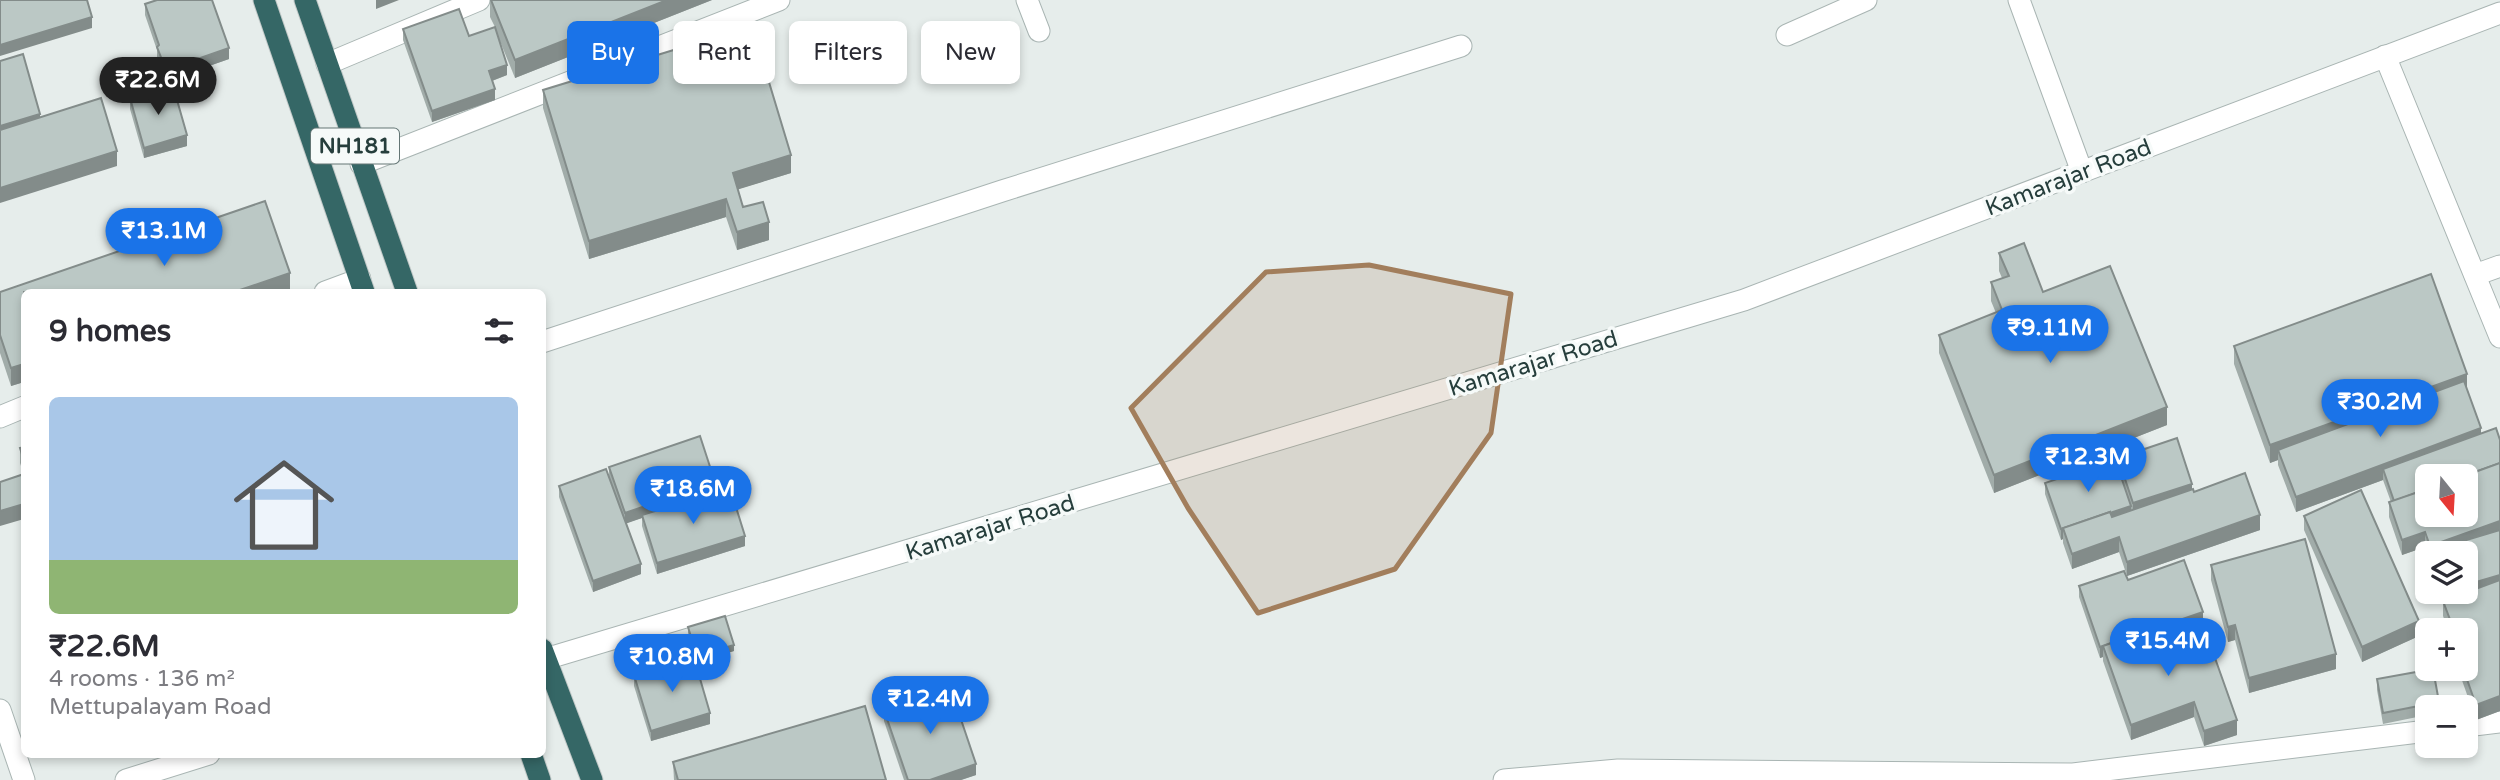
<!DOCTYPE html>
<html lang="en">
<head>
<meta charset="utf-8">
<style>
	body { margin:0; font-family:"Varela Round",sans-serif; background:#f7f7f7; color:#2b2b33; height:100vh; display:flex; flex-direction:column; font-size:26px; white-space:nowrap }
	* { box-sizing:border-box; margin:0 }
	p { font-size:23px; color:#7c7c81 }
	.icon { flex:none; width:38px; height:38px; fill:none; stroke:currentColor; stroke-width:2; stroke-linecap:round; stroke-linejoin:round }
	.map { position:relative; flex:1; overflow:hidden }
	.sheet { position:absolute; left:21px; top:289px; width:525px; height:469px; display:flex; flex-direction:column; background:#fff; border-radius:10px; box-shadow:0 4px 10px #0003 }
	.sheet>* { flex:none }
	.top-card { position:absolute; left:567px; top:21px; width:665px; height:63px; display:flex; gap:14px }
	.needle { width:46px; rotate:162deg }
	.buttons { position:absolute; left:2415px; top:464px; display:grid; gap:14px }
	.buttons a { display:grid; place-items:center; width:63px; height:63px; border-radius:10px; background:#fff; box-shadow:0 4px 10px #0003; font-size:35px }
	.price { position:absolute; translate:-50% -60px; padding:0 16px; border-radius:24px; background:#1a73e8; color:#fff; font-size:23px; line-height:46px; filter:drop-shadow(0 2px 4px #0008) }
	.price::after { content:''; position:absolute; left:50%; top:42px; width:21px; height:16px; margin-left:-10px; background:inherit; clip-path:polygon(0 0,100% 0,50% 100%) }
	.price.selected { background:#222; color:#fff }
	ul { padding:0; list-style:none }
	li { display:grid; align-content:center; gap:14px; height:371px; padding:0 28px }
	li+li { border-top:2px solid #e1e1e2 }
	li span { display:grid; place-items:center; height:217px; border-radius:10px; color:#555 }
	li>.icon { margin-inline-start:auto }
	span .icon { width:126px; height:126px; fill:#fffc; stroke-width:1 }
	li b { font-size:30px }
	h2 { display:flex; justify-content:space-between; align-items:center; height:84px; padding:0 28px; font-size:30px }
	.chip { padding:0 24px; border-radius:10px; background:#fff; box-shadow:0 4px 10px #0003; font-size:24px; line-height:63px }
	.chip.selected { background:#1a73e8; color:#fff }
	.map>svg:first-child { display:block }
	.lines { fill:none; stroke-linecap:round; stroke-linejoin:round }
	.lane-casing { stroke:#a9b5b3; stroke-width:23 }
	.street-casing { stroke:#a9b5b3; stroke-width:23 }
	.highway-casing { stroke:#c2c9c8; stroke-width:23 }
	.lane { stroke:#fff; stroke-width:21 }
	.street { stroke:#fff; stroke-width:21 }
	.highway { stroke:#356766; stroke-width:21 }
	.wall { fill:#a1aca9 }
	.shaded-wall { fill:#838c8a }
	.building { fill:#bbc8c5; stroke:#838c8a; stroke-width:2 }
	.marked { fill:#a27e5c; fill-opacity:0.2; stroke:#a27e5c; stroke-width:5; stroke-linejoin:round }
	.labels { text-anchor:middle; stroke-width:7; stroke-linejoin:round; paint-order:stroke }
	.shield { fill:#f6faf9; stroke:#647675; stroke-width:2 }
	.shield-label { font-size:21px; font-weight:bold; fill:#263e3c }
	.street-label { font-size:23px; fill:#263e3c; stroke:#f6faf9 }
</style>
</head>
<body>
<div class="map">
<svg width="2500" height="780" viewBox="0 0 2500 780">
	<rect width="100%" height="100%" fill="#e6edeb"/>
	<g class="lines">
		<g class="lane-casing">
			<g id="lane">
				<path d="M 1027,0 L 1039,31"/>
				<path d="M 327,64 L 479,0"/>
				<path d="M 361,164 L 779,0"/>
				<path d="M 542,342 L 1002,191 L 1461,46"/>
			</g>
		</g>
		<g class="street-casing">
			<g id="street">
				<path d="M 2019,0 L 2082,172"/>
				<path d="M 1787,35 L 1866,0"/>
				<path d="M 2385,56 L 2500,337"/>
				<path d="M 2475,275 L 2500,266"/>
				<path d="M 325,292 L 360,279"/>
				<path d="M 0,417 L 24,407"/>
				<path d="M 542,660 L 1744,300 L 2500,13"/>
				<path d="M 0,710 L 24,780"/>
				<path d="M 2466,726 L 2500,722"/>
				<path d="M 126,780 L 209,754"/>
				<path d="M 1504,780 L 1618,770 L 2073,774 L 2427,731"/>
			</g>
		</g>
		<g class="highway-casing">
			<g id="highway">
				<path d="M 264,0 L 364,292"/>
				<path d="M 305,0 L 407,292"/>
				<path d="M 542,649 L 592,780"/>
				<path d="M 531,754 L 540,780"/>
			</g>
		</g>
		<use href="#lane" class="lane"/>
		<use href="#street" class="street"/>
		<use href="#highway" class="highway"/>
	</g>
	<g class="wall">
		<path d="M 490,0 L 712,0 L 515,78 L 495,29 L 507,75 L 492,81 L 495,100 L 432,122 L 403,40 L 403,29 L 469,36 L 495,27 L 490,17 Z"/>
		<path d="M 145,4 L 229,59 L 166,81 L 157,57 L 157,50 L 145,15 Z"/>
		<path d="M 543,90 L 791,173 L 738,189 L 743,207 L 769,240 L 737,250 L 726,217 L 589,259 L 543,108 Z"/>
		<path d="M 130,98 L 187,146 L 144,158 L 130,109 Z"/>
		<path d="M 1999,253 L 2043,292 L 2167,425 L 1994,493 L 1939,353 L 1939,335 L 1996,313 L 1991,301 L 1991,282 L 2002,278 L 1999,271 Z"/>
		<path d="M 290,291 L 287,292 L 24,292 L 24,382 L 11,386 L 0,353 L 0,292 Z"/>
		<path d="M 2234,346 L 2467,389 L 2481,433 L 2500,440 L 2500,711 L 2476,720 L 2458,669 L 2466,668 L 2466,630 L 2448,630 L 2443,616 L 2443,602 L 2435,604 L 2431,592 L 2466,592 L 2427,553 L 2427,578 L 2423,564 L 2423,553 L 2427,552 L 2425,547 L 2402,555 L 2389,517 L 2389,502 L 2391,502 L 2383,480 L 2296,512 L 2278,465 L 2278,460 L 2270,463 L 2234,364 Z"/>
		<path d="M 24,447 L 24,519 L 24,475 L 20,463 L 20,448 Z"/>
		<path d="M 2118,458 L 2192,489 L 2194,492 L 2260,530 L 2127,576 L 2119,552 L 2072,569 L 2063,543 L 2063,539 L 2061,540 L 2045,494 L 2045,483 L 2118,469 Z"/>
		<path d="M 609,467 L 715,492 L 745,546 L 657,574 L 642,526 L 642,518 L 626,523 L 641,574 L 593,592 L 559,497 L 559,486 L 609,478 Z"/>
		<path d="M 2304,516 L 2419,636 L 2362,662 L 2304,530 Z"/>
		<path d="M 2211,565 L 2336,669 L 2249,693 L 2235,640 L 2228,642 L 2211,580 Z"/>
		<path d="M 2128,580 L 2203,623 L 2174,633 L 2182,654 L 2237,735 L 2204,746 L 2194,717 L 2131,740 L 2103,661 L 2103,657 L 2100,658 L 2079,597 L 2079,586 Z"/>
		<path d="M 688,627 L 734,651 L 697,662 L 688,633 Z"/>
		<path d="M 634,675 L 710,724 L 651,741 L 634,686 Z"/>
		<path d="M 2377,679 L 2439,702 L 2439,707 L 2427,707 L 2427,715 L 2383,724 L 2377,690 Z"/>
		<path d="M 884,710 L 976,775 L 961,780 L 904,780 L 884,721 Z"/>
		<path d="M 673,762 L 886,780 L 674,780 Z"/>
	</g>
	<g class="shaded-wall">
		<path d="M 376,0 L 399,0 L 376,9 Z"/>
		<path d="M 667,0 L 712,0 L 515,78 L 515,60 Z"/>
		<path d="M 92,17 L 92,28 L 0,56 L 0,45 Z"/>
		<path d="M 229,48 L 229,59 L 166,81 L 166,70 Z"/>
		<path d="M 507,65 L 507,75 L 489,82 L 489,71 Z"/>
		<path d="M 495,89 L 495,100 L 432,122 L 432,111 Z"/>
		<path d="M 40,114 L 40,125 L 0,137 L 0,126 Z"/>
		<path d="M 187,135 L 187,146 L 144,158 L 144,148 Z"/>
		<path d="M 117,151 L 117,166 L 0,203 L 0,188 Z"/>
		<path d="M 791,155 L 791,173 L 733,191 L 733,173 Z"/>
		<path d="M 726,199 L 726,217 L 589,259 L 589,241 Z"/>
		<path d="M 769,222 L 769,240 L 737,250 L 737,232 Z"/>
		<path d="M 290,273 L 290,291 L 287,292 L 234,292 Z"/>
		<path d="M 24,364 L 24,382 L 11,386 L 11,368 Z"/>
		<path d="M 2467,374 L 2467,393 L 2278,450 L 2278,460 L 2270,463 L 2270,445 Z"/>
		<path d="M 2167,407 L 2167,425 L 1994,493 L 1994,475 Z"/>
		<path d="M 2481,428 L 2481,443 L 2383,469 L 2383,480 L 2296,512 L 2296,497 Z"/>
		<path d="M 715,482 L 715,492 L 625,524 L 625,513 Z"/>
		<path d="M 2192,484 L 2192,495 L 2133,514 L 2133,503 Z"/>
		<path d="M 24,504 L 24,519 L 0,526 L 0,511 Z"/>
		<path d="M 2131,506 L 2131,516 L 2063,528 Z"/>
		<path d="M 2260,515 L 2260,530 L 2127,576 L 2127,562 Z"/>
		<path d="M 2500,521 L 2500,536 L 2430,553 L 2430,546 Z"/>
		<path d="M 2063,528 L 2063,539 L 2061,540 L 2061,529 Z"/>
		<path d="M 2425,532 L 2425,547 L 2402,555 L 2402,540 Z"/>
		<path d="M 745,536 L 745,546 L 657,574 L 657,563 Z"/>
		<path d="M 2119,537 L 2119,552 L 2072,569 L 2072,554 Z"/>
		<path d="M 641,564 L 641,574 L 593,592 L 593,581 Z"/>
		<path d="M 2500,575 L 2500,585 L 2435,604 L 2435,594 L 2442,592 L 2466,592 L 2466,585 Z"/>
		<path d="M 2203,612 L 2203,623 L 2106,656 L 2103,646 Z"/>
		<path d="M 2419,621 L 2419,636 L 2362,662 L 2362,647 Z"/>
		<path d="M 2235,625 L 2235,640 L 2228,642 L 2228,627 Z"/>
		<path d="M 734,645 L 734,651 L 697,662 L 697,656 Z"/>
		<path d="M 2100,647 L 2103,647 L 2103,657 L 2100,658 Z"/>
		<path d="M 2336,654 L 2336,669 L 2249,693 L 2249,678 Z"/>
		<path d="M 2500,696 L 2500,711 L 2476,720 L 2476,705 Z"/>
		<path d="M 2194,702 L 2194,717 L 2131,740 L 2131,725 Z"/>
		<path d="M 710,713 L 710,724 L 651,741 L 651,731 Z"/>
		<path d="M 2237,720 L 2237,735 L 2204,746 L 2204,731 Z"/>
		<path d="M 976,764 L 976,775 L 961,780 L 930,780 Z"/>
	</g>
	<g class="building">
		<path d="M 0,0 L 87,0 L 92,17 L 0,45 Z"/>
		<path d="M 157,0 L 212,0 L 229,48 L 166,70 L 157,47 L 159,45 L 145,4 Z"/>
		<path d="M 491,0 L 667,0 L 515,60 Z"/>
		<path d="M 459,9 L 469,36 L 495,27 L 507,65 L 489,71 L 495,89 L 432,111 L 403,29 Z"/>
		<path d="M 752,26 L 791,155 L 733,173 L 743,207 L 763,202 L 769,222 L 737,232 L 726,199 L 589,241 L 543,90 Z"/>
		<path d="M 23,54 L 40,114 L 0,126 L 0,61 Z"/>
		<path d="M 173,86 L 187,135 L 144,148 L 130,98 Z"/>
		<path d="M 101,98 L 117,151 L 0,188 L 0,130 Z"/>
		<path d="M 265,201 L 290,273 L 234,292 L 24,292 L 24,364 L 11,368 L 0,335 L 0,292 Z"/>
		<path d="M 2024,243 L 2043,292 L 2110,266 L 2167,407 L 1994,475 L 1939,335 L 2002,310 L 1991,282 L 2009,276 L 1999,253 Z"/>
		<path d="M 2431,274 L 2467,374 L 2270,445 L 2234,346 Z"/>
		<path d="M 2464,381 L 2481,428 L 2296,497 L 2278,450 Z"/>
		<path d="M 2496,428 L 2500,440 L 2500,463 L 2464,476 L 2427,476 L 2427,489 L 2394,501 L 2383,469 Z"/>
		<path d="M 700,436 L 715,482 L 625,513 L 609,467 Z"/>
		<path d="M 2177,438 L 2192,484 L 2133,503 L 2118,458 Z"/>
		<path d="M 24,447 L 24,461 L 20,448 Z"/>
		<path d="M 2115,459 L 2131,506 L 2110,513 L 2110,512 L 2061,529 L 2045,483 Z"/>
		<path d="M 2500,463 L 2500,521 L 2430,546 L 2425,532 L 2402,540 L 2389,502 L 2427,489 L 2427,514 L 2466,514 L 2466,476 L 2464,476 Z"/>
		<path d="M 606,469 L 641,564 L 593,581 L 559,486 Z"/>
		<path d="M 2245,473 L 2260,515 L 2127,562 L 2119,537 L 2072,554 L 2063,528 L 2110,512 L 2112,517 L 2193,489 L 2194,492 Z"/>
		<path d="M 24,474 L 24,504 L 0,511 L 0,482 Z"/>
		<path d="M 730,488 L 745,536 L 657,563 L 642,515 Z"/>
		<path d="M 2361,490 L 2419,621 L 2362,647 L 2304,516 Z"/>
		<path d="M 2500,530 L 2500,575 L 2466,585 L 2466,553 L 2427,553 L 2427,567 L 2423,553 Z"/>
		<path d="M 2305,539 L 2336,654 L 2249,678 L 2235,625 L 2228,627 L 2211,565 Z"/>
		<path d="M 2184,560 L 2203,612 L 2171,623 L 2170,622 L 2100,647 L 2079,586 L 2124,571 L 2128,580 Z"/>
		<path d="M 2500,580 L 2500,696 L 2476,705 L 2463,668 L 2466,668 L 2466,630 L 2454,630 L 2443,601 Z"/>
		<path d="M 725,616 L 734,645 L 697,656 L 688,627 Z"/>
		<path d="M 2170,622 L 2182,654 L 2210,644 L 2237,720 L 2204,731 L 2194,702 L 2131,725 L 2103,646 Z"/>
		<path d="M 694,658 L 710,713 L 651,731 L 634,675 Z"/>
		<path d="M 2433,669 L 2439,702 L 2383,713 L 2377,679 Z"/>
		<path d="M 950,687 L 976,764 L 930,780 L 908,780 L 884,710 Z"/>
		<path d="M 865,706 L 886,780 L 678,780 L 673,762 Z"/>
	</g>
	<path class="marked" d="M 1369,265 L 1511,294 L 1491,433 L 1395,569 L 1258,613 L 1188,508 L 1131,408 L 1266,272 Z"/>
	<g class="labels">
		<rect class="shield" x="311" y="128.5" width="88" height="35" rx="5"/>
		<g class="shield-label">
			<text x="355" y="153">NH181</text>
		</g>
		<g class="street-label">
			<text transform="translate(2068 177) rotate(-21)" y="8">Kamarajar Road</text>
			<text transform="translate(1533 363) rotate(-17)" y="8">Kamarajar Road</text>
			<text transform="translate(990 527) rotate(-17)" y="8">Kamarajar Road</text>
		</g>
	</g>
</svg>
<div class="buttons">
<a><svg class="needle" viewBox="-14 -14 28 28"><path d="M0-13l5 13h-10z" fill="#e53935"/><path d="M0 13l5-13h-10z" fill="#7c7c81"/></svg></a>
<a><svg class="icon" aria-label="layers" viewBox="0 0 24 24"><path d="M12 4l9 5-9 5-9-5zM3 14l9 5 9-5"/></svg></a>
<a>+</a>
<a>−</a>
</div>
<b class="price selected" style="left:158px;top:117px">₹22.6M</b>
<b class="price" style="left:164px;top:268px">₹13.1M</b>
<b class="price" style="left:2050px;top:365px">₹9.11M</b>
<b class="price" style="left:2380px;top:439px">₹30.2M</b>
<b class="price" style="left:2088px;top:494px">₹12.3M</b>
<b class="price" style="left:693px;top:526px">₹18.6M</b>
<b class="price" style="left:2168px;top:678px">₹15.4M</b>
<b class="price" style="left:672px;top:694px">₹10.8M</b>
<b class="price" style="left:930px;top:736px">₹12.4M</b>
<div class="top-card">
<a class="chip selected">Buy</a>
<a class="chip">Rent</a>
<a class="chip">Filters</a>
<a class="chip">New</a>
</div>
<section class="sheet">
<h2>9 homes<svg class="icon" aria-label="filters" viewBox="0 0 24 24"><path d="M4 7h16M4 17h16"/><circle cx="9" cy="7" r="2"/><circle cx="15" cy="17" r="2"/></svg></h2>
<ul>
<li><span style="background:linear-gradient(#a9c7e8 75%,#8fb573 0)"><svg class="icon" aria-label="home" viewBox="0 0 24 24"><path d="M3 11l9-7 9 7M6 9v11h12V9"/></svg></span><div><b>₹22.6M</b><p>4 rooms · 136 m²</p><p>Mettupalayam Road</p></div></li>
</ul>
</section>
</div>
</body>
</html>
